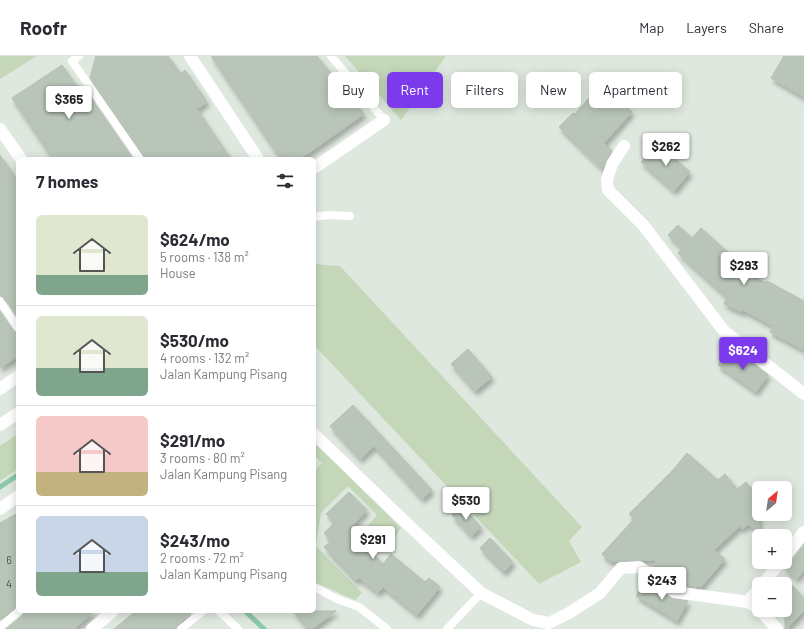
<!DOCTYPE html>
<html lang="en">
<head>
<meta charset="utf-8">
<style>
	body { margin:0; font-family:Barlow,sans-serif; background:#f2f2f3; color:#2b2b33; height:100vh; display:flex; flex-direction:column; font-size:15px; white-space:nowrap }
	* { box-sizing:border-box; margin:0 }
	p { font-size:13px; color:#7c7c81 }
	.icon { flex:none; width:22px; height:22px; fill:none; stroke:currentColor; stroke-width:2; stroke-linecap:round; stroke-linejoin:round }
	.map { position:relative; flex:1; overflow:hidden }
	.side { position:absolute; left:16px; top:101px; width:300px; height:456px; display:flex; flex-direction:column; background:#fff; border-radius:6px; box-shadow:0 2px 10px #0003 }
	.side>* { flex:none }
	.guide { position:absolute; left:328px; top:16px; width:380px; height:36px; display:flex; gap:8px }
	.needle { width:26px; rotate:29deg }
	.tools { position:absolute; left:752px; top:425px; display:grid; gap:8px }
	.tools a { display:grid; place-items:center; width:40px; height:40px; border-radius:6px; background:#fff; box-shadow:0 2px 10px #0003; font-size:20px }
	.price { position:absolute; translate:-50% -34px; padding:0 9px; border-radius:4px; background:#fff; color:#222; font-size:13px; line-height:26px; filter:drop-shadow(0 1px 2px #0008) }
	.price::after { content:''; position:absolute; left:50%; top:24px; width:12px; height:9px; margin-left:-6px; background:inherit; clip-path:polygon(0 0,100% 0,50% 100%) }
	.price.active { background:#7c3aed; color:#fff }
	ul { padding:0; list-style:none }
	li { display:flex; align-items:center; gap:12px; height:100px; padding:0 20px }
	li+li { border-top:1px solid #e1e1e2 }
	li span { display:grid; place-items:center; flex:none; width:112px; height:80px; border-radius:6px; color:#555 }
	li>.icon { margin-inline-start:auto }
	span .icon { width:48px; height:48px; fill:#fffc; stroke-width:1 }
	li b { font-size:17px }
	h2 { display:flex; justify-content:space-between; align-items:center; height:48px; padding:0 20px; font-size:17px }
	.tag { padding:0 14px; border-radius:6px; background:#fff; box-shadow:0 2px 10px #0003; font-size:14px; line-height:36px }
	.tag.active { background:#7c3aed; color:#fff }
	header { display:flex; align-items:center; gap:24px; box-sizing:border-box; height:56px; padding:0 20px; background:#fff; border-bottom:1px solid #e1e1e2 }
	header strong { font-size:19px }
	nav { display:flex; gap:22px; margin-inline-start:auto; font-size:14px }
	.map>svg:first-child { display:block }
	.green { fill:#c4d8b9 }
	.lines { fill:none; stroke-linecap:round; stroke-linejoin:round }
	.stream { stroke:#8cc8ab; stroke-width:5 }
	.building { fill:#b9c5b8; stroke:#b3c1b2; filter:url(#shadow) }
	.lane { stroke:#fff; stroke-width:8 }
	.street { stroke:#fff; stroke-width:12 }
	.labels { text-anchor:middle; stroke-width:4; stroke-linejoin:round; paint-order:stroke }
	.number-label { font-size:11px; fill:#485a49 }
</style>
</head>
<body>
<header>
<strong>Roofr</strong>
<nav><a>Map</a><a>Layers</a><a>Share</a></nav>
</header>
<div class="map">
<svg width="804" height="573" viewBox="0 0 804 573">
	<defs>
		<filter id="shadow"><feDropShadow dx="2.5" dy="4.5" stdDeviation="2" flood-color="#0004"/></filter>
	</defs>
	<rect width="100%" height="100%" fill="#dfe8df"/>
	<g class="green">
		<path d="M 0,0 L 37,0 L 0,23 Z"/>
		<path d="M 345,0 L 446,0 L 401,64 Z"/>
		<path d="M 314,208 L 340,210 L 582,471 L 569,485 L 581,506 L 539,528 L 314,289 Z"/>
		<path d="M 18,378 L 18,413 L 0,425 L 0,390 Z"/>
		<path d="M 314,386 L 401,472 L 385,493 L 364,474 L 377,459 L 348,430 L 321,457 L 316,490 L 362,537 L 355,544 L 314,526 L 314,416 L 322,407 L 314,399 Z"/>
	</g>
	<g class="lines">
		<g class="stream">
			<path d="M 0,431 L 18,419"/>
			<path d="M 245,555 L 264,573"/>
		</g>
	</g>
	<g class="building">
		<path d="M 96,0 L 168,0 L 181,18 L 185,14 L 207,46 L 197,53 L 231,103 L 145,103 L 90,22 Z"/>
		<path d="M 211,0 L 317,0 L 364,58 L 300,103 L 278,99 Z"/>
		<path d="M 784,0 L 804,0 L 804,41 L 771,22 Z"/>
		<path d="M 62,9 L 85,42 L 87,36 L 133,103 L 53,103 L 12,42 Z"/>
		<path d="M 601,28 L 632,56 L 604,87 L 612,95 L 606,104 L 602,113 L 559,71 L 573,57 L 575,58 Z"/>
		<path d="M 657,87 L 690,116 L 674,135 L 641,106 Z"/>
		<path d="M 0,99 L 18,125 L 18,262 L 5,242 L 0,240 Z"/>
		<path d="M 678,169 L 692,182 L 701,172 L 740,207 L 736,212 L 766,227 L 767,225 L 804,245 L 804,294 L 770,276 L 773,270 L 743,254 L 742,256 L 724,248 L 727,241 L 678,197 L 682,192 L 668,179 Z"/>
		<path d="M 0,255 L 13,275 L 18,277 L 18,300 L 0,312 Z"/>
		<path d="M 468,293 L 492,321 L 475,335 L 451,308 Z"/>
		<path d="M 728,294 L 747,307 L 749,304 L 768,319 L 756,336 L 718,309 Z"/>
		<path d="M 353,349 L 432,434 L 422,443 L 374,390 L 360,403 L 330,370 Z"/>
		<path d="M 687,397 L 718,424 L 725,418 L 737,433 L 746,426 L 759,442 L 759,479 L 749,468 L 742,473 L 740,470 L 714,494 L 725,503 L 700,532 L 698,530 L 697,531 L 678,529 L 653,512 L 657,504 L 639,504 L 609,505 L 602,498 L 634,463 L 629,458 L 673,414 Z"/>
		<path d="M 349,436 L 367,454 L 349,473 L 383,508 L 391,498 L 425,526 L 429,522 L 440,531 L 417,559 L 383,531 L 378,537 L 359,522 L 356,525 L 324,491 L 331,485 L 324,477 L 335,466 L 326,458 Z"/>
		<path d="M 462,450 L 481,471 L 471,480 L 452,459 Z"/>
		<path d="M 18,457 L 18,550 L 0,564 L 0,467 Z"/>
		<path d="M 490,482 L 513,506 L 504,516 L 480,492 Z"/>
		<path d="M 804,488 L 804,514 L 797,523 L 784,512 L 787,507 L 791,505 Z"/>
		<path d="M 785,522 L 804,542 L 804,555 L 786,573 L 785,573 Z"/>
		<path d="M 645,525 L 671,542 L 688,545 L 677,565 L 636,540 Z"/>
		<path d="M 24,555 L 94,555 L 74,573 L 6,573 L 23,559 Z"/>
		<path d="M 136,555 L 188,555 L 191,558 L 178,569 L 176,573 L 114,573 Z"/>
		<path d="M 293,555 L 336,555 L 312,573 L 308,573 Z"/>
	</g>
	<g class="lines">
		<g class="lane">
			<path d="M 79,0 L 72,5 L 140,103"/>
			<path d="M 331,0 L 384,64"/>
			<path d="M 314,161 L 328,159 L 350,160"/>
			<path d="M 0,245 L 18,272"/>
			<path d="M 314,531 L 337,543 L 359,551 L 387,573"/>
			<path d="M 219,555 L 238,573"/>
			<path d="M 0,571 L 19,555"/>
			<path d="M 181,573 L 203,555"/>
			<path d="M 447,573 L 481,537"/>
		</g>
		<g class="street">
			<path d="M 190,0 L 258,103"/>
			<path d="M 0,73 L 21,103"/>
			<path d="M 624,90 L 612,108 L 607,124 L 608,134 L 644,170 L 724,275 L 804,338"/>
			<path d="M 314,112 L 384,64"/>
			<path d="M 0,333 L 18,320"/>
			<path d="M 0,369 L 18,357"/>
			<path d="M 314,378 L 400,461 L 481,537 L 533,564 L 549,567 L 569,557 L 600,537 L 621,512 L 639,511 L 675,536 L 748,546 L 759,553"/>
			<path d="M 0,453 L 18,440"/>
			<path d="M 785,500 L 804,476"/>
			<path d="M 763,528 L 780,506"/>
			<path d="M 748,546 L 759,532"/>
			<path d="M 760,554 L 777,573"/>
			<path d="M 92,573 L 113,555"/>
		</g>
	</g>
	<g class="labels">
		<g class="number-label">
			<text x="9" y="508">6</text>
			<text x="9" y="532">4</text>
		</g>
	</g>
</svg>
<div class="tools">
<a><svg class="needle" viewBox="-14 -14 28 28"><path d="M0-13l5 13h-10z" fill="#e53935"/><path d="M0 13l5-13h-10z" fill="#7c7c81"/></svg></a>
<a>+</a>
<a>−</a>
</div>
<b class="price" style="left:69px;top:64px">$365</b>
<b class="price" style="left:666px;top:111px">$262</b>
<b class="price" style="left:744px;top:230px">$293</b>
<b class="price active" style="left:743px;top:315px">$624</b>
<b class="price" style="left:466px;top:465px">$530</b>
<b class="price" style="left:373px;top:504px">$291</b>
<b class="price" style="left:662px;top:545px">$243</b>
<div class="guide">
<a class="tag">Buy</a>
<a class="tag active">Rent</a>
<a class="tag">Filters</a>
<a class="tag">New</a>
<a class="tag">Apartment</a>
</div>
<section class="side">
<h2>7 homes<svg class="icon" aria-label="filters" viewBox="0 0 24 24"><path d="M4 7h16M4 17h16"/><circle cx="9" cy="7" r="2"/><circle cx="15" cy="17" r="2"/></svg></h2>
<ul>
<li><span style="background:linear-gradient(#dfe7d0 75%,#7fa58c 0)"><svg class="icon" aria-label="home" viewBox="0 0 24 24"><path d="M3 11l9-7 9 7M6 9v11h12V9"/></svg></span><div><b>$624/mo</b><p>5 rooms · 138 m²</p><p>House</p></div></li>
<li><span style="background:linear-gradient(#dfe7d0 65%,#7fa58c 0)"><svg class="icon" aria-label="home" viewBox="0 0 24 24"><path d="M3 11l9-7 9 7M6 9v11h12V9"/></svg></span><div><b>$530/mo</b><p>4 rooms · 132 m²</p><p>Jalan Kampung Pisang</p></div></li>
<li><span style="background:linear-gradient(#f6c9c9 70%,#c2b280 0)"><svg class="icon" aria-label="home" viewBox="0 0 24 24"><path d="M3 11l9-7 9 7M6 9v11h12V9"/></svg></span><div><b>$291/mo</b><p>3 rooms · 80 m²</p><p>Jalan Kampung Pisang</p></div></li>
<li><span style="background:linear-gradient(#c9d6e8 70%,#7fa58c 0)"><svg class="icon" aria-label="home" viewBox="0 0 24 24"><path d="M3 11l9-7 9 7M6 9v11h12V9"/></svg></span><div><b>$243/mo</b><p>2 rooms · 72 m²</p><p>Jalan Kampung Pisang</p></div></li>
</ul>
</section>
</div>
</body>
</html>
